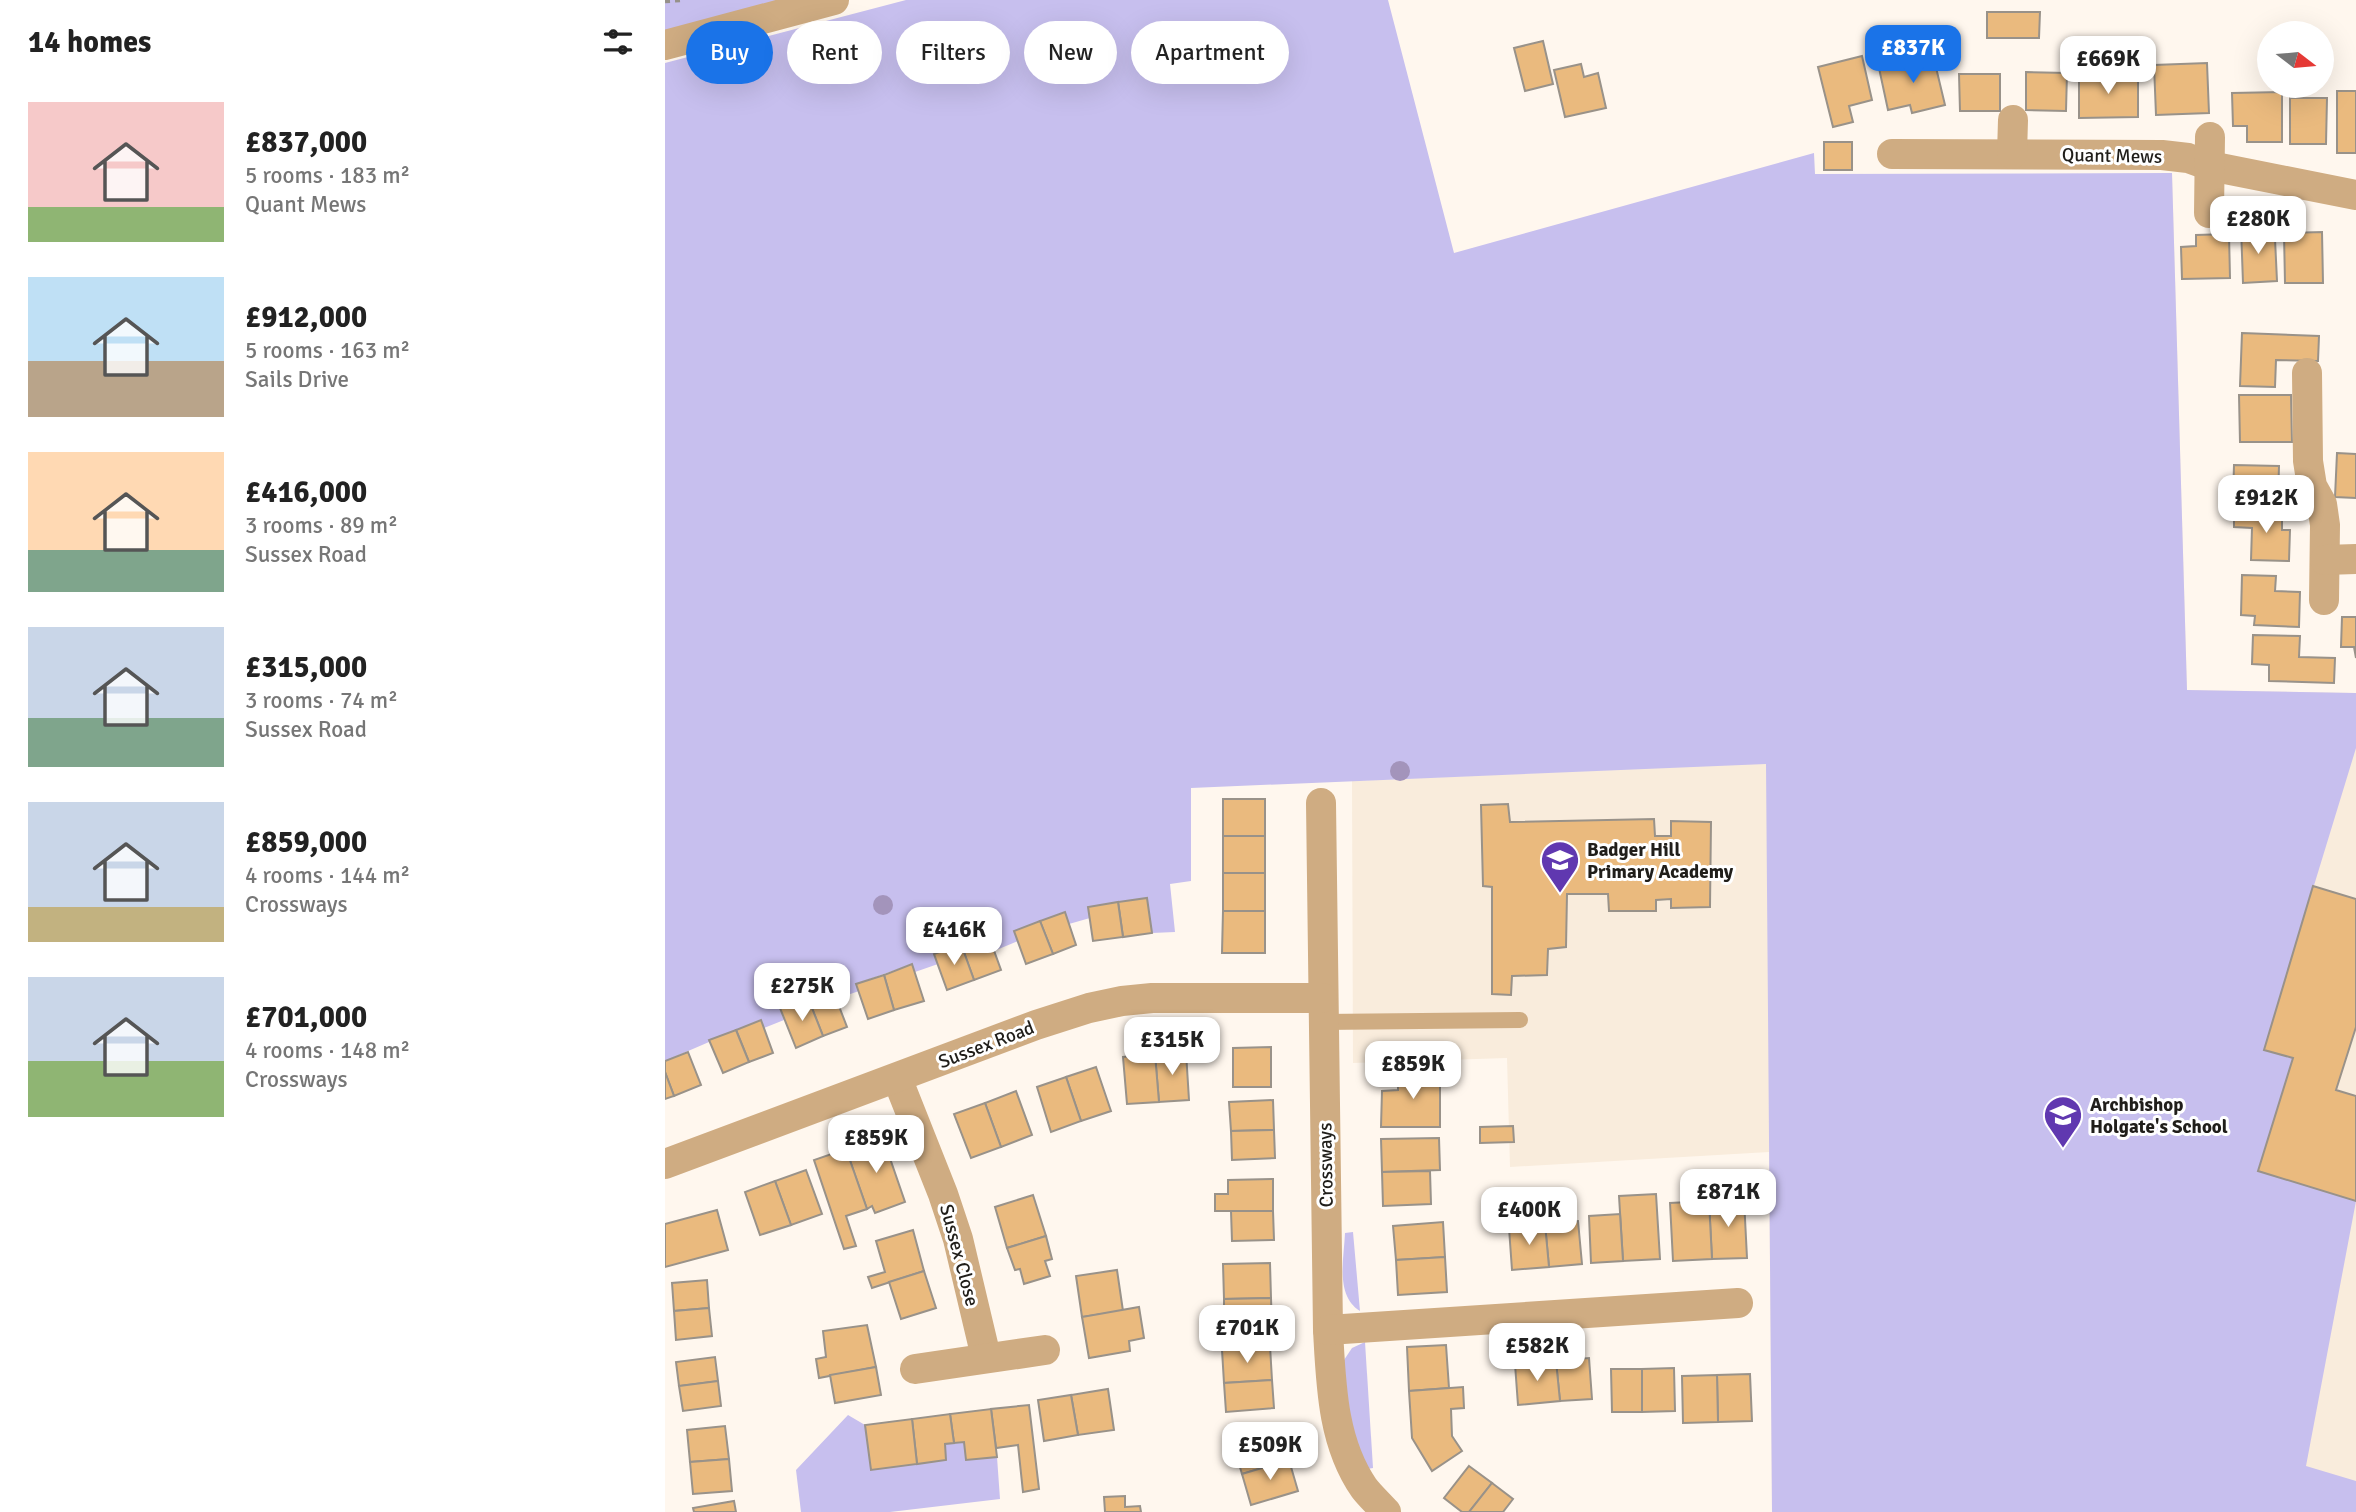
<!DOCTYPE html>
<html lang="en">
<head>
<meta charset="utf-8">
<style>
	body { margin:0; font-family:Signika,sans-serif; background:#f2f2f2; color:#222; height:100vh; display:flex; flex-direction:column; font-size:26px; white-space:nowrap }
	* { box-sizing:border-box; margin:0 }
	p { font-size:23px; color:#767676 }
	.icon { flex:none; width:38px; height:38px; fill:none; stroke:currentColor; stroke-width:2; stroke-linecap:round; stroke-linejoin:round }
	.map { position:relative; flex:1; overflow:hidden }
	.drawer { display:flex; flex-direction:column; background:#fff; width:665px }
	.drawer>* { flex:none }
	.guide { position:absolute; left:21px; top:21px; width:665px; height:63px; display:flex; gap:14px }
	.needle { width:46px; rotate:106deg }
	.tools { position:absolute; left:1592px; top:21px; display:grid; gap:14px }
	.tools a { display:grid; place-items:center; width:77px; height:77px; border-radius:50%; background:#fff; box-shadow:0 7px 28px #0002; font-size:35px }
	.price { position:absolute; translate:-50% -60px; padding:0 16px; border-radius:14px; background:#fff; color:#222; font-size:23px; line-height:46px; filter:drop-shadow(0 2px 4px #0008) }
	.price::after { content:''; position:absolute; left:50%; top:42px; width:21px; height:16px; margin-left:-10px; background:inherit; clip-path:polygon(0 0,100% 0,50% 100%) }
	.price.current { background:#1a73e8; color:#fff }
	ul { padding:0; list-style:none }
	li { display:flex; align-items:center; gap:21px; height:175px; padding:0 28px }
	li span { display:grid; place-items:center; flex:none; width:196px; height:140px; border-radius:0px; color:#555 }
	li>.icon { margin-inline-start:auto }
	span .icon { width:84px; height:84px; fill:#fffc; stroke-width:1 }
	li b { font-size:30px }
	h2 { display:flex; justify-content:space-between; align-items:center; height:84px; padding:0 28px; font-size:30px }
	.pill { padding:0 24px; border-radius:32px; background:#fff; box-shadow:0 7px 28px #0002; font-size:24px; line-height:63px }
	.pill.current { background:#1a73e8; color:#fff }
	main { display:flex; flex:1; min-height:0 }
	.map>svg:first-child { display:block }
	.built { fill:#f9ecdc }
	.green { fill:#c7bfee }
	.building { fill:#eaba7e; stroke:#999289; stroke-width:2 }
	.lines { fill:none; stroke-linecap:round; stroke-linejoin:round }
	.path { stroke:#96918a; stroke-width:4.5; stroke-dasharray:5 5; stroke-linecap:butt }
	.lane { stroke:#cfac82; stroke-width:16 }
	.street { stroke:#cfac82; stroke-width:30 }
	.tree { fill:#a394bb }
	.labels { text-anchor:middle; stroke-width:6; stroke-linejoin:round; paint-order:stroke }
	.street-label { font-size:19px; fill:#201e1a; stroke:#fff }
	.poi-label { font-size:19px; font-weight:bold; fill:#201e1a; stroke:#fff; text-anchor:start }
</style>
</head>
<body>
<main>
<section class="drawer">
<h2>14 homes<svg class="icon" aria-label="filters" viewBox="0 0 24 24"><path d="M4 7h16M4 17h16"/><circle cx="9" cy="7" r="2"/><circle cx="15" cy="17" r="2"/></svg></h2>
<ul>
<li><span style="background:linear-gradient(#f6c9c9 75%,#8fb573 0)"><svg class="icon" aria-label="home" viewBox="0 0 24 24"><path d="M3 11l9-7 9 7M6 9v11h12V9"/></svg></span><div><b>£837,000</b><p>5 rooms · 183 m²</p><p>Quant Mews</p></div></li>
<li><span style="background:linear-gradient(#bfe0f5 60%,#b9a48a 0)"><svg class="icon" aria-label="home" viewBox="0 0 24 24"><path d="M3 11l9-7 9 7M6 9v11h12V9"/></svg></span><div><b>£912,000</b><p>5 rooms · 163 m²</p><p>Sails Drive</p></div></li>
<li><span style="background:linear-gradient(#ffd9b3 70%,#7fa58c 0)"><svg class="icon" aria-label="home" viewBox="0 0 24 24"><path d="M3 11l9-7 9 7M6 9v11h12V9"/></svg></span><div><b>£416,000</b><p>3 rooms · 89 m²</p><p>Sussex Road</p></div></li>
<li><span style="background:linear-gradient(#c9d6e8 65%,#7fa58c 0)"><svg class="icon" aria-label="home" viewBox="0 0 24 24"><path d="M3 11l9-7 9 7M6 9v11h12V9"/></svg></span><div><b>£315,000</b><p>3 rooms · 74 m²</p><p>Sussex Road</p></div></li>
<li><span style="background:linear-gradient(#c9d6e8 75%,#c2b280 0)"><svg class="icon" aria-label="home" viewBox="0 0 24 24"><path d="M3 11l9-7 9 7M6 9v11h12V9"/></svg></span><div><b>£859,000</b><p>4 rooms · 144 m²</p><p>Crossways</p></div></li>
<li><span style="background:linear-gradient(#c9d6e8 60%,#8fb573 0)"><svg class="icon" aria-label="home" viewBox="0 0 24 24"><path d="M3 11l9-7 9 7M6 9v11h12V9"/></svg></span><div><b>£701,000</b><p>4 rooms · 148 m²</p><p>Crossways</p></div></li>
</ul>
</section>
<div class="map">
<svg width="1691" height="1512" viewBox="0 0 1691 1512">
	<rect width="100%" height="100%" fill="#fff7ee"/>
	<path class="built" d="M 1507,173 L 1522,690 L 1691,693 L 1691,1512 L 1107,1512 L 1104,1152 L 845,1167 L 842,1058 L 688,1063 L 687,781 L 1101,763 Z"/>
	<g class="green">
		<path d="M 0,0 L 162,0 L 0,44 Z"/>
		<path d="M 241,0 L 723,0 L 789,253 L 1149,153 L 1150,174 L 1507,173 L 1522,690 L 1691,693 L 1691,748 L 1599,1049 L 1628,1058 L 1593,1170 L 1691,1201 L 1641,1466 L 1691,1481 L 1691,1512 L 1107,1512 L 1101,764 L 526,788 L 526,881 L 505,884 L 510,932 L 487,933 L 482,899 L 423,907 L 425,918 L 404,924 L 399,912 L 349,931 L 353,941 L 329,951 L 322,934 L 269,954 L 273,964 L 250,972 L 247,964 L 191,984 L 194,991 L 171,999 L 167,989 L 115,1008 L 119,1020 L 99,1028 L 95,1020 L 0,1061 L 0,63 Z"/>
		<path d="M 688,1232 L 695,1311 C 670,1295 679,1259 680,1233 Z"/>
		<path d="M 700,1342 L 708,1468 L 702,1469 L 681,1414 L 679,1360 L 687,1348 Z"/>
		<path d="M 183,1415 L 200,1425 L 206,1470 L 281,1460 L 280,1444 L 299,1442 L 301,1460 L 332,1457 L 335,1499 L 225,1512 L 136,1512 L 131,1470 Z"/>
	</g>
	<g class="building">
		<path d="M 1322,12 L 1375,12 L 1374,38 L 1322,38 Z"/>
		<path d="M 878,41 L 888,84 L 860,91 L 849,48 Z"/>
		<path d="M 1268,55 L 1280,105 L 1247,113 L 1245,105 L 1223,110 L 1214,68 Z"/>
		<path d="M 1197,56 L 1207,100 L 1184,106 L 1188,122 L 1168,127 L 1153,67 Z"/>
		<path d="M 1542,63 L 1544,113 L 1491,115 L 1489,65 Z"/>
		<path d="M 916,64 L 919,77 L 933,73 L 941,108 L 900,117 L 889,70 Z"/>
		<path d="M 1361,72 L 1402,73 L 1401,111 L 1361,110 Z"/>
		<path d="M 1294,74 L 1335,74 L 1335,111 L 1295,111 Z"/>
		<path d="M 1414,75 L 1473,75 L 1473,117 L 1414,118 Z"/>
		<rect x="1672" y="91" width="19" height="62"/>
		<path d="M 1617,92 L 1617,142 L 1582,142 L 1582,126 L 1568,126 L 1567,93 Z"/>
		<path d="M 1625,98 L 1662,98 L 1661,144 L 1625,144 Z"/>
		<rect x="1159" y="142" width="28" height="28"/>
		<path d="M 1598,226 L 1599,240 L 1610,239 L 1612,281 L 1578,283 L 1576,227 Z"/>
		<path d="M 1657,232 L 1658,283 L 1620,283 L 1619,233 Z"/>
		<path d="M 1564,234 L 1565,278 L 1517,279 L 1516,247 L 1531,246 L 1531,235 Z"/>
		<path d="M 1577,333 L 1654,336 L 1653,361 L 1611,360 L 1610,387 L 1575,386 Z"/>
		<path d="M 1574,395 L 1626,395 L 1627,442 L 1575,442 Z"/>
		<path d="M 1672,453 L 1691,454 L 1691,498 L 1670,497 Z"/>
		<path d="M 1569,465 L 1614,466 L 1613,501 L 1568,500 Z"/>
		<path d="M 1569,511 L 1617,512 L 1617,530 L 1625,530 L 1624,561 L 1586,560 L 1587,528 L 1569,527 Z"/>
		<path d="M 1577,575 L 1611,576 L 1610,591 L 1635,592 L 1634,627 L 1589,625 L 1590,616 L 1576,615 Z"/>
		<path d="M 1677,617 L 1691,617 L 1691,658 L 1689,647 L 1676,647 Z"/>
		<path d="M 1588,635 L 1635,636 L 1634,657 L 1670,658 L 1669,683 L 1604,681 L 1604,665 L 1587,664 Z"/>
		<rect x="558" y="799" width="42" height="37"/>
		<path d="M 843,804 L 845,822 L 989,819 L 990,836 L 1006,836 L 1006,821 L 1046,822 L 1045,907 L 1006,908 L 1006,899 L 991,900 L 991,911 L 944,911 L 943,894 L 902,894 L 901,947 L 883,949 L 882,975 L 847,976 L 846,995 L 827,994 L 827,887 L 818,886 L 816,805 Z"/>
		<rect x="558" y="836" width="42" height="37"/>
		<rect x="558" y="873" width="42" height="38"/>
		<path d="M 1648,886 L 1691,899 L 1691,1027 L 1671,1090 L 1691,1096 L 1691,1201 L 1593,1171 L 1628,1058 L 1599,1050 Z"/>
		<path d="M 482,898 L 487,933 L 458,937 L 453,902 Z"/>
		<path d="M 453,902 L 458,937 L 428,941 L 423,907 Z"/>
		<path d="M 558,911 L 600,911 L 600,953 L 557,953 Z"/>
		<path d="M 400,912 L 411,945 L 388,954 L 375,921 Z"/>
		<path d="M 375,921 L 388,954 L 361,964 L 349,931 Z"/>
		<path d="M 323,934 L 336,970 L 309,980 L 296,944 Z"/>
		<path d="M 296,944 L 309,980 L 282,990 L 269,954 Z"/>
		<path d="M 247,964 L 259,1001 L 229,1010 L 219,975 Z"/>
		<path d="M 219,975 L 229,1010 L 203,1019 L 191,984 Z"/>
		<path d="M 167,988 L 182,1027 L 158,1036 L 143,998 Z"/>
		<path d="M 143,998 L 158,1036 L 131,1048 L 115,1008 Z"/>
		<path d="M 96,1020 L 108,1053 L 84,1062 L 71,1030 Z"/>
		<path d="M 71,1030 L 84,1062 L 58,1073 L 44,1040 Z"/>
		<path d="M 606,1047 L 606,1087 L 568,1087 L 568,1048 Z"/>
		<path d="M 23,1052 L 36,1085 L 9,1096 L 0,1072 L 0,1061 Z"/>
		<path d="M 521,1052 L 524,1100 L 494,1102 L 490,1054 Z"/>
		<path d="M 490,1054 L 494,1102 L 462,1104 L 458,1057 Z"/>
		<path d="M 431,1067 L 446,1111 L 416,1121 L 401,1077 Z"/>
		<path d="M 733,1070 L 775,1070 L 775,1127 L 716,1127 L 717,1091 L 733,1090 Z"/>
		<path d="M 0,1072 L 9,1096 L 0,1099 Z"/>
		<path d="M 401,1077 L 416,1121 L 386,1132 L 372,1087 Z"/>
		<path d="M 351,1091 L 367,1135 L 336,1147 L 320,1103 Z"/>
		<path d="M 608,1100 L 609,1130 L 566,1131 L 564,1102 Z"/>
		<path d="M 320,1103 L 336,1147 L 306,1158 L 289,1114 Z"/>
		<path d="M 848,1126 L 849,1142 L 815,1143 L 815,1127 Z"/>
		<path d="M 609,1130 L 610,1158 L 567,1160 L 566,1131 Z"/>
		<path d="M 218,1138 L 240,1202 L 210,1213 L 207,1206 L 202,1209 L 181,1149 Z"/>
		<path d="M 774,1138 L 775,1170 L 717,1172 L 716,1139 Z"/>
		<path d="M 181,1149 L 202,1209 L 181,1216 L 191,1246 L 179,1249 L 149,1160 Z"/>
		<path d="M 141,1170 L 157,1214 L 126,1225 L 110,1181 Z"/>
		<path d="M 765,1171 L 766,1204 L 718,1206 L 717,1172 Z"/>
		<path d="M 608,1179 L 608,1211 L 550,1211 L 550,1194 L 563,1194 L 563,1180 Z"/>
		<path d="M 110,1181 L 126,1225 L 95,1235 L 80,1192 Z"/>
		<path d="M 991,1194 L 995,1259 L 958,1261 L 954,1196 Z"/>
		<path d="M 368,1195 L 381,1236 L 342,1248 L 330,1207 Z"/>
		<path d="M 1079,1199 L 1082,1258 L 1047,1259 L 1044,1201 Z"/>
		<path d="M 1044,1201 L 1047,1259 L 1008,1261 L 1005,1203 Z"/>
		<path d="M 52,1210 L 63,1250 L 0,1267 L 0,1224 Z"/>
		<path d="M 566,1211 L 608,1211 L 609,1240 L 567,1241 Z"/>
		<path d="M 955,1214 L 958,1261 L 926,1263 L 924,1216 Z"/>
		<path d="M 913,1221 L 917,1264 L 884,1267 L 880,1224 Z"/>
		<path d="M 778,1222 L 780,1257 L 731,1260 L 728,1226 Z"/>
		<path d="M 880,1224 L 884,1267 L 847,1270 L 844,1228 Z"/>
		<path d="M 248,1230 L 259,1271 L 207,1288 L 203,1277 L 220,1272 L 211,1241 Z"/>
		<path d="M 381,1236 L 387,1259 L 380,1261 L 385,1276 L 359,1284 L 355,1269 L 350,1270 L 342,1248 Z"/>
		<path d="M 780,1257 L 782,1292 L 733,1295 L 731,1260 Z"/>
		<path d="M 605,1263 L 606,1298 L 559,1299 L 558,1264 Z"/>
		<path d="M 452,1270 L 458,1311 L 417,1317 L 411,1276 Z"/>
		<path d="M 259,1271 L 271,1308 L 236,1319 L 224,1282 Z"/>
		<path d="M 42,1280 L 44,1308 L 9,1311 L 7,1283 Z"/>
		<path d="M 606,1298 L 607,1328 L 545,1330 L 544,1308 L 559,1308 L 559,1299 Z"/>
		<path d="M 474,1307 L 479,1338 L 464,1341 L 465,1351 L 424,1358 L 417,1317 Z"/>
		<path d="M 44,1308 L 47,1336 L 11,1340 L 9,1311 Z"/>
		<path d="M 202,1325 L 211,1367 L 154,1378 L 151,1359 L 161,1357 L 158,1331 Z"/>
		<path d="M 781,1345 L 784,1388 L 744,1391 L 742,1347 Z"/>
		<path d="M 605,1346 L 607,1380 L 559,1383 L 557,1350 Z"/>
		<path d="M 50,1357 L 53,1381 L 14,1386 L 11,1362 Z"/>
		<path d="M 924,1358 L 927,1399 L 895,1401 L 891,1361 Z"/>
		<path d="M 891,1361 L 895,1401 L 853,1405 L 850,1364 Z"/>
		<path d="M 211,1367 L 216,1395 L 170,1403 L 165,1375 Z"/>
		<path d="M 1009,1368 L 1010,1411 L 977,1412 L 977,1369 Z"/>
		<path d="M 946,1369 L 977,1369 L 977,1412 L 947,1412 Z"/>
		<path d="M 1085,1374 L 1087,1421 L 1053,1422 L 1052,1375 Z"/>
		<path d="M 1052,1375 L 1053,1422 L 1018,1423 L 1017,1376 Z"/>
		<path d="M 607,1380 L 609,1408 L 561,1412 L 559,1383 Z"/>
		<path d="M 53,1381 L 56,1406 L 18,1411 L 14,1386 Z"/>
		<path d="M 798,1387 L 799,1408 L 786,1409 L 787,1436 L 797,1451 L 767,1471 L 747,1438 L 744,1391 Z"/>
		<path d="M 443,1389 L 449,1430 L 413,1435 L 406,1395 Z"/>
		<path d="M 406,1395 L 413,1435 L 379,1441 L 373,1400 Z"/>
		<path d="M 364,1405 L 374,1489 L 358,1492 L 353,1445 L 331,1448 L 326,1409 Z"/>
		<path d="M 326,1409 L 332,1457 L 301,1460 L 299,1442 L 289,1443 L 285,1414 Z"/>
		<path d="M 285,1414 L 289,1443 L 280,1444 L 281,1460 L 252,1464 L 247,1419 Z"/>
		<path d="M 247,1419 L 252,1464 L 206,1470 L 200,1425 Z"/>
		<path d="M 60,1426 L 64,1459 L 25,1462 L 22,1430 Z"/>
		<path d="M 616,1430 L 624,1460 L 577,1474 L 568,1444 Z"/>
		<path d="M 64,1459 L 67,1491 L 28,1494 L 25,1462 Z"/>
		<path d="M 624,1460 L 633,1491 L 586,1505 L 577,1474 Z"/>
		<path d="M 804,1466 L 827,1483 L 804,1512 L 797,1512 L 779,1498 Z"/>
		<path d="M 827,1483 L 848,1499 L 838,1512 L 804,1512 Z"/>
		<path d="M 460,1496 L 460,1507 L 475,1506 L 476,1512 L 440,1512 L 439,1497 Z"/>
		<path d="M 69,1501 L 71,1512 L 29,1512 L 28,1508 Z"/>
	</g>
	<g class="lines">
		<path class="path" d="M 0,1 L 15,0"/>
		<path class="lane" d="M 657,1022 L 855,1020"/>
		<g class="street">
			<path d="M 0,45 L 169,0"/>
			<path d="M 1227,154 L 1497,155 L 1523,158 L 1545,166 L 1691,195"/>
			<path d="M 1347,154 L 1348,120"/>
			<path d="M 1544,213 L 1545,137"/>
			<path d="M 1642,373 L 1643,461 L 1647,486 L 1657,504 L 1660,525 L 1659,600"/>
			<path d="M 1660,560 L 1691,559"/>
			<path d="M 656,803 L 663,1330 C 666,1383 667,1442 699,1488 C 705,1496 714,1504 721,1512"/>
			<path d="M 232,1078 L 278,1194 L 293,1239 L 321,1357"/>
			<path d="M 0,1164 L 371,1025 L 424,1008 L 457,1001 L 487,998 L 657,998"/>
			<path d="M 663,1330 L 1073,1303"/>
			<path d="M 250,1369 L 380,1350"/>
		</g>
	</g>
	<g class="tree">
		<circle cx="173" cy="42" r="10"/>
		<circle cx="735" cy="771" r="10"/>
		<circle cx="218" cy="905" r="10"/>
	</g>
	<defs>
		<g id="school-pin" transform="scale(2.0125)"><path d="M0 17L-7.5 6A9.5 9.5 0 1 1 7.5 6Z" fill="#6038b0" stroke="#fff"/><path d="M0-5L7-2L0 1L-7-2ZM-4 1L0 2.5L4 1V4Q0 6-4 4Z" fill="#fff"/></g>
	</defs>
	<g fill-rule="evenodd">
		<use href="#school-pin" x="895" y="860"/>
		<use href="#school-pin" x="1398" y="1115"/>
	</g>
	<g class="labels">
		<g class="street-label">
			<text transform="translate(1447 155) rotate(1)" y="7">Quant Mews</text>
			<text transform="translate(321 1044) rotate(-21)" y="7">Sussex Road</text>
			<text transform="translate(660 1165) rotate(-91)" y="7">Crossways</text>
			<text transform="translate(295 1255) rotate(75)" y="7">Sussex Close</text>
		</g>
		<g class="poi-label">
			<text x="922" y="856">Badger Hill<tspan x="922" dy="22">Primary Academy</tspan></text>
			<text x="1425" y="1111">Archbishop<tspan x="1425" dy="22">Holgate's School</tspan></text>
		</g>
	</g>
</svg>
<div class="tools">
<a><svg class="needle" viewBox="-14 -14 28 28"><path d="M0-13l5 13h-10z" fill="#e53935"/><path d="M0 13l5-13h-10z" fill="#767676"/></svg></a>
</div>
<b class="price current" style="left:1248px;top:85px">£837K</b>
<b class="price" style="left:1443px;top:96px">£669K</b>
<b class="price" style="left:1593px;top:256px">£280K</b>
<b class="price" style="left:1601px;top:535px">£912K</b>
<b class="price" style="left:289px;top:967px">£416K</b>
<b class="price" style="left:137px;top:1023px">£275K</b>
<b class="price" style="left:507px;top:1077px">£315K</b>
<b class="price" style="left:748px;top:1101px">£859K</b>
<b class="price" style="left:211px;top:1175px">£859K</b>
<b class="price" style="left:1063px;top:1229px">£871K</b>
<b class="price" style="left:864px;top:1247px">£400K</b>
<b class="price" style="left:582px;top:1365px">£701K</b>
<b class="price" style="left:872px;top:1383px">£582K</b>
<b class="price" style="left:605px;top:1482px">£509K</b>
<div class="guide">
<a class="pill current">Buy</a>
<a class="pill">Rent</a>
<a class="pill">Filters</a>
<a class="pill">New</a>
<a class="pill">Apartment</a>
</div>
</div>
</main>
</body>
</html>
